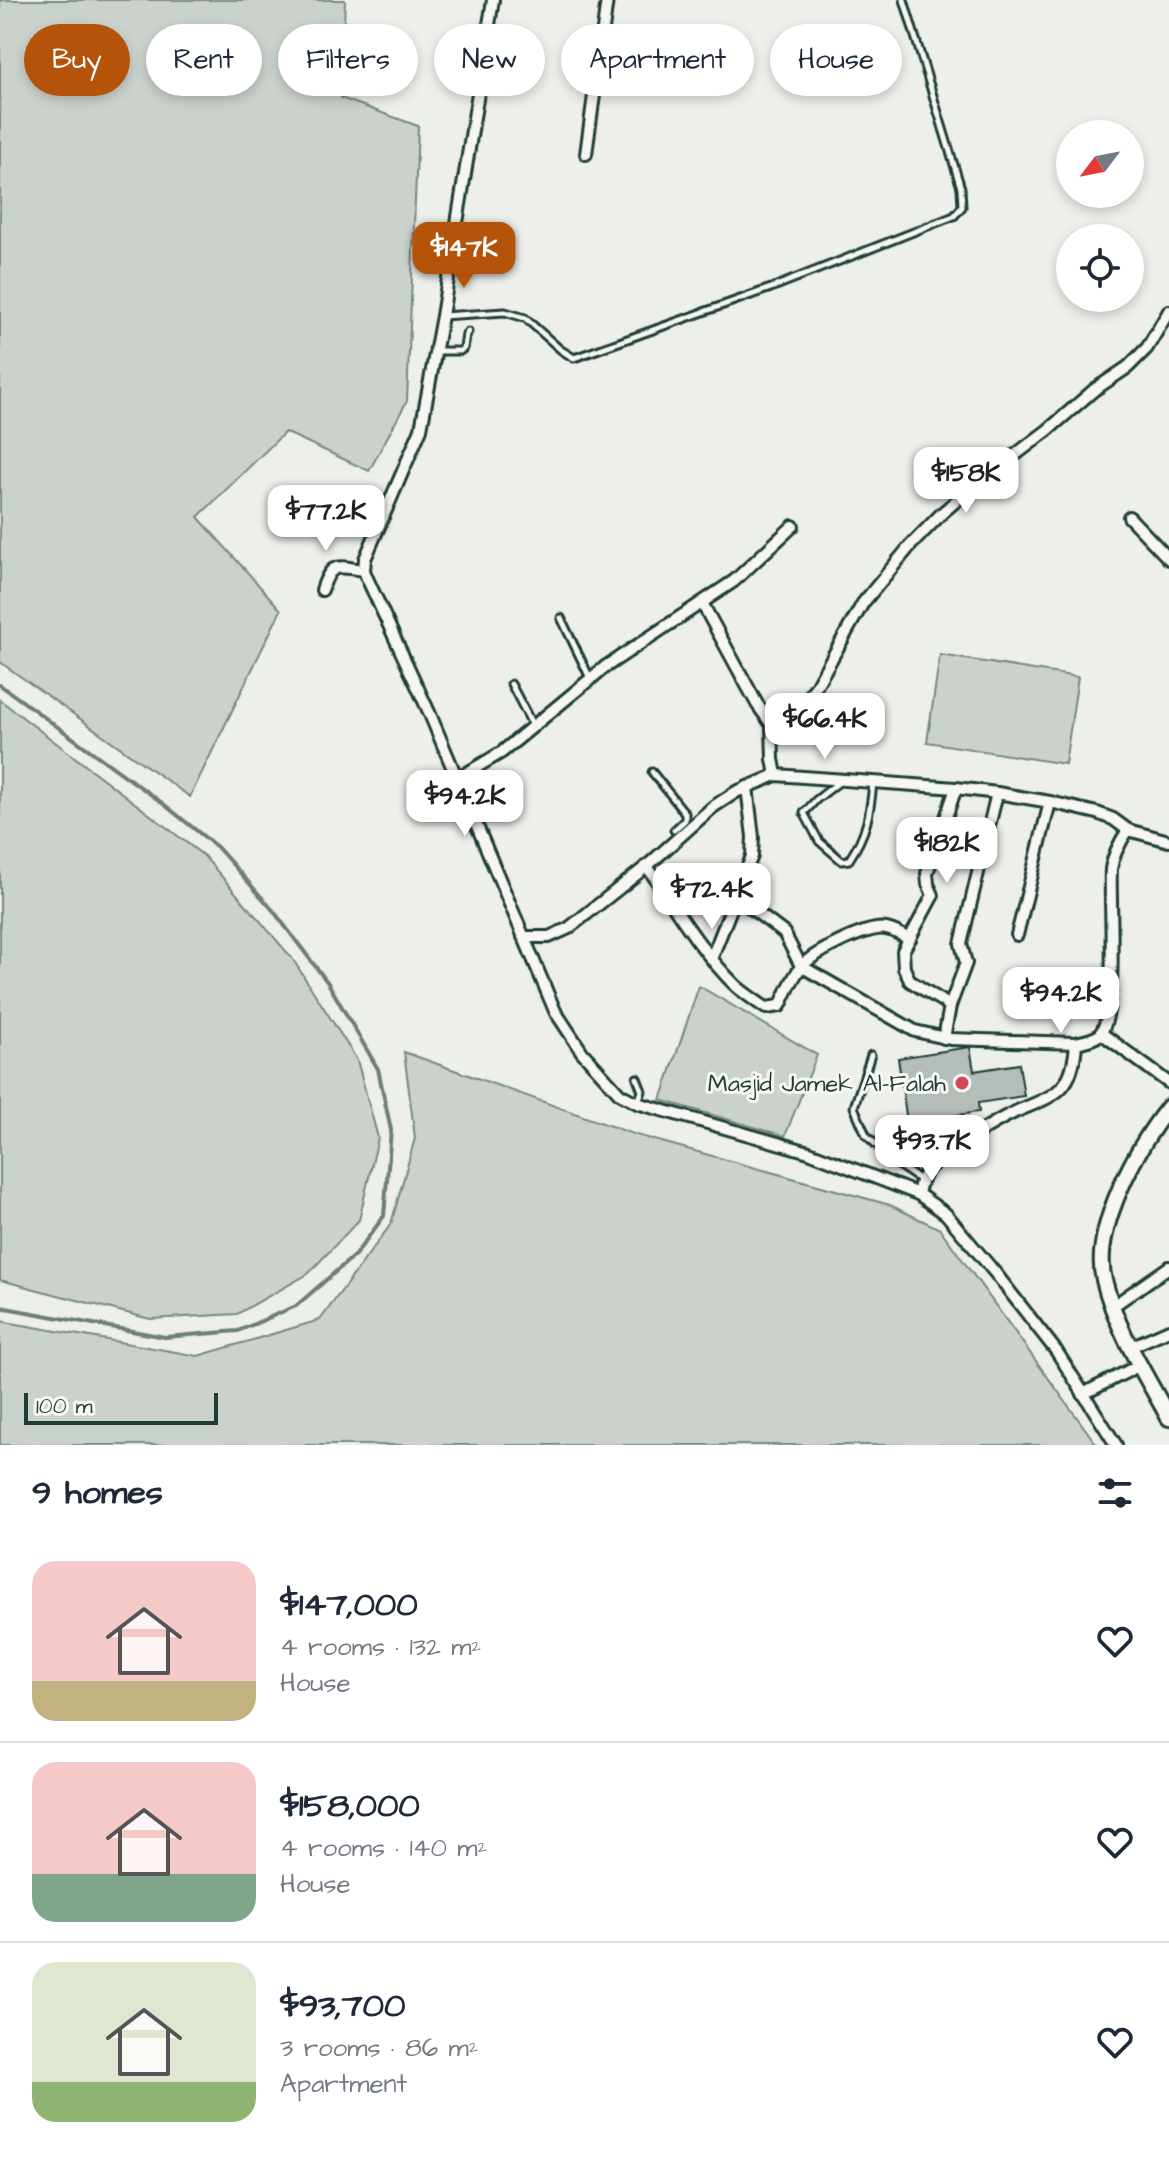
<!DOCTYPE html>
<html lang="en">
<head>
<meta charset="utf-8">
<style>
	body { margin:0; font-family:"Architects Daughter",sans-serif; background:#f2f2f3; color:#1f2937; height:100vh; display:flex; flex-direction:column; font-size:30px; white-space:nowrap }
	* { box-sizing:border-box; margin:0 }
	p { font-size:26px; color:#747a83 }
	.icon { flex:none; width:44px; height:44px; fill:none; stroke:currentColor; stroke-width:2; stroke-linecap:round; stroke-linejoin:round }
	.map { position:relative; height:1445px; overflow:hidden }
	.drawer { display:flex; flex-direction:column; background:#fff; flex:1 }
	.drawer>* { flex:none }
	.top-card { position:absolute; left:24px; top:24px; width:1122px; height:72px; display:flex; gap:16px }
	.needle { width:52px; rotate:238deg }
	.buttons { position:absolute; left:1056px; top:120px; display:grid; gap:16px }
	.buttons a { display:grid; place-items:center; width:88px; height:88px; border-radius:50%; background:#fff; box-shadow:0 4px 12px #0003; font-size:40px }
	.scale { position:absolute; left:24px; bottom:20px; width:194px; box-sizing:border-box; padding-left:8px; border:4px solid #1f3d34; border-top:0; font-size:22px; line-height:28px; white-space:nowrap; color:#1f3d34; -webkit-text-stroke:6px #f6f6f2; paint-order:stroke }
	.price { position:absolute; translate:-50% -68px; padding:0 18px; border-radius:16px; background:#fff; color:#222; font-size:26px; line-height:52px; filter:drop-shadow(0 2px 4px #0008) }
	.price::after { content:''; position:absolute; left:50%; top:48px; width:24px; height:18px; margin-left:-12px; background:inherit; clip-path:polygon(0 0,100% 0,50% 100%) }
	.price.active { background:#b45309; color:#fff }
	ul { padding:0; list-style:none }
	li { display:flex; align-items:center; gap:24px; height:200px; padding:0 32px }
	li+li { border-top:2px solid #e0e1e3 }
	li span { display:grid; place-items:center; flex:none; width:224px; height:160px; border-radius:24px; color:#555 }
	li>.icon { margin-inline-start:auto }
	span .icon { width:96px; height:96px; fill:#fffc; stroke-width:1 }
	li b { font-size:34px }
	h2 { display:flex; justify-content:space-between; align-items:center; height:96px; padding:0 32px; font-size:34px }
	.tag { padding:0 28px; border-radius:36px; background:#fff; box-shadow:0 4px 12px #0003; font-size:28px; line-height:72px }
	.tag.active { background:#b45309; color:#fff }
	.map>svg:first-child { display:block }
	.green { fill:#cbd2cc; stroke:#758880; stroke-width:2 }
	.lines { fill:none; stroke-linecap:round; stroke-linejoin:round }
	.stream { stroke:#6c7e77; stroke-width:4 }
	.building { fill:#b4bdb8; stroke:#1f3d34; stroke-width:2 }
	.service-casing { stroke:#1f3d34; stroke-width:11 }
	.minor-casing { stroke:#1f3d34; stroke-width:16 }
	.secondary-casing { stroke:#1f3d34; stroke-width:20 }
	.service { stroke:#f6f6f2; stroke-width:5 }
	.minor { stroke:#f6f6f2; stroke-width:10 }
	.secondary { stroke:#f6f6f2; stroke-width:14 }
	.poi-dot { fill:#d1495b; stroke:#f6f6f2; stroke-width:3 }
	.labels { text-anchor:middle; stroke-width:6; stroke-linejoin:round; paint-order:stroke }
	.poi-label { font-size:24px; fill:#1f3d34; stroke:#f6f6f2; text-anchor:end }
</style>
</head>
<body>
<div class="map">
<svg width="1169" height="1445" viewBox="0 0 1169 1445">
	<rect width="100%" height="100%" fill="#edefea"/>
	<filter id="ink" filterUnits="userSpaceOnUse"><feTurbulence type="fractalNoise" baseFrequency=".0125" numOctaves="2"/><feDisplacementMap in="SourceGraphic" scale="16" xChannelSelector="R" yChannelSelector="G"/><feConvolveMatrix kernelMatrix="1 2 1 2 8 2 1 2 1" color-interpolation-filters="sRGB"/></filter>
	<g filter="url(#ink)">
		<g class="green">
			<path d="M 0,0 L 345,0 L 341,98 L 418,126 L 407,401 L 369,471 L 285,432 L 198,517 L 281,610 L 190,797 L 0,662 Z"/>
			<path d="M 940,655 L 1078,677 L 1065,764 L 927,742 Z"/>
			<path d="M 0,700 L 204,856 L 292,958 L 357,1060 L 378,1138 L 359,1220 L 308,1274 L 237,1314 L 150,1319 L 0,1280 Z"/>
			<path d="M 699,986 L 817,1055 L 785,1136 L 661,1100 Z"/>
			<path d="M 404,1052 L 633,1134 L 890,1205 L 940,1229 L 1097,1445 L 0,1445 L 0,1321 L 198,1356 L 320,1320 L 391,1224 L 415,1138 Z"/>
		</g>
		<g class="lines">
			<path class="stream" d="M 0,685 L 161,802 L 217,847 L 272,909 L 328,983 L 378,1069 L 391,1130 L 384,1216 L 355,1255 L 296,1306 L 238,1331 L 165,1337 L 0,1307"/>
		</g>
		<path class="building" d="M 970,1047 L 974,1071 L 1019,1064 L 1024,1096 L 978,1103 L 979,1112 L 907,1122 L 898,1058 Z"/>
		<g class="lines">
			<g class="service-casing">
				<g id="service">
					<path d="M 442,316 L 505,312 L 525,318 L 561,350 L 574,358 L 771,288 L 954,216 L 962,207 L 961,188 L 904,0"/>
					<path d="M 437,351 L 460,351 L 464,348 L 466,334 L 468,332"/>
					<path d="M 561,618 L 590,678"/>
					<path d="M 511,684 L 533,726"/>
					<path d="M 652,772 L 685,813 L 685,820 L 674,830"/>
					<path d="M 839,782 L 816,800 L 804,813 L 819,841 L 842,861 L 849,860 C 867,833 870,814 873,783"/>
					<path d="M 871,1055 L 854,1107 L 866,1135 L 895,1163 L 920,1180"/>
					<path d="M 637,1078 L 642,1091 L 638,1102"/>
				</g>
			</g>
			<g class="minor-casing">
				<g id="minor">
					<path d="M 493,0 L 442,316 L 421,429 L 365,559 L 364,570 L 366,576 L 429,712 L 555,1011 L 582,1052 L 620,1094 L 637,1103 L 809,1152 L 918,1194 L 946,1214 L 996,1274 L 1057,1352 L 1116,1445"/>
					<path d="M 586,154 L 607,0"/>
					<path d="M 1129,517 L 1169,559"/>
					<path d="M 322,590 C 331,561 337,567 364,570"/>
					<path d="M 702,603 L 757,704 L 772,725 L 773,759 L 776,775"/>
					<path d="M 772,725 L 795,712 L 815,688 L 863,603 L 910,546 L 942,513 L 969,490 L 1048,430 L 1094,390 L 1128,367 L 1147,348 L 1169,311"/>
					<path d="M 457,779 L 502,752 L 605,667 L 734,581 L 793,526"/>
					<path d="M 647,866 C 673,905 702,953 736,986 C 745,994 756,1001 766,1008 L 780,1006 C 786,994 792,978 801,967 C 812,953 869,925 886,929 C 894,930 902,936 910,939"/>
					<path d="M 735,896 L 784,933 L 801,966 L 915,1031 L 950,1039 L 1076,1043"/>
					<path d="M 1017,935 L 1050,802"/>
					<path d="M 523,937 L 549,937 L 569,928 L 647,866 L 713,807 L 736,792 L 776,775 L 956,788 L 997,793 L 1050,802 L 1097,813 L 1113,819 L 1128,830 L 1169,841"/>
					<path d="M 712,957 L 752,856 L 753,837 L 747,787"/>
					<path d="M 950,1006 L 910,981 L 904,968 L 903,951 L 933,895 L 928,884 L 927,873 L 956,788"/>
					<path d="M 1101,1033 L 1169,1083"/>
					<path d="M 944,1038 L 950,1006 L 966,963 L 961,944 L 997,793"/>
					<path d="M 918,1194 C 920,1185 921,1178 927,1171 C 939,1155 996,1121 1015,1112 C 1055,1095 1073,1092 1076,1043 C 1083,1041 1093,1040 1099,1035 C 1119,1015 1109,901 1111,869 C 1113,854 1120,842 1128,830"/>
					<path d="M 1113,1306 L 1169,1267"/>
					<path d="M 1130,1347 L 1169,1330"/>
					<path d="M 1083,1394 L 1140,1365"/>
				</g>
			</g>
			<g class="secondary-casing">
				<path id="secondary" d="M 1169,1107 C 1138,1144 1091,1231 1104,1280 C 1116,1329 1145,1374 1169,1418"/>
			</g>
			<use href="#service" class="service"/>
			<use href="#minor" class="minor"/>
			<use href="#secondary" class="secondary"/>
		</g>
	</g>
	<circle class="poi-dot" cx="962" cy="1083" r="8"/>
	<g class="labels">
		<g class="poi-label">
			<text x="946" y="1091">Masjid Jamek Al-Falah</text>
		</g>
	</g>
</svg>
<div class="buttons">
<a><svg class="needle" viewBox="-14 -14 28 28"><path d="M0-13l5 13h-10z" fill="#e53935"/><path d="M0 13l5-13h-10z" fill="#747a83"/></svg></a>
<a><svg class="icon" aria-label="locate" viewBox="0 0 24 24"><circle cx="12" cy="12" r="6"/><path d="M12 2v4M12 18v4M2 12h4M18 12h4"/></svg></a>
</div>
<div class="scale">100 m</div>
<b class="price active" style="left:464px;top:290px">$147K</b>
<b class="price" style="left:966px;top:515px">$158K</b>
<b class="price" style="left:326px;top:553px">$77.2K</b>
<b class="price" style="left:825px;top:761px">$66.4K</b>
<b class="price" style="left:465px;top:838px">$94.2K</b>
<b class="price" style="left:947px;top:885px">$182K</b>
<b class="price" style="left:712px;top:931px">$72.4K</b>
<b class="price" style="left:1061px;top:1035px">$94.2K</b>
<b class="price" style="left:932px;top:1183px">$93.7K</b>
<div class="top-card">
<a class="tag active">Buy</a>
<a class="tag">Rent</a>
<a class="tag">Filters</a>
<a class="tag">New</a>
<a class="tag">Apartment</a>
<a class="tag">House</a>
</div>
</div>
<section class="drawer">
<h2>9 homes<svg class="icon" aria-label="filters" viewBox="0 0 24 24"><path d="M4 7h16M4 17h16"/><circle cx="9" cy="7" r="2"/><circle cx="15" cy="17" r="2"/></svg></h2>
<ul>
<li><span style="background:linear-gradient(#f6c9c9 75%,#c2b280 0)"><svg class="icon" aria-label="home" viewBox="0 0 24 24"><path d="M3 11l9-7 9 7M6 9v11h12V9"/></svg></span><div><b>$147,000</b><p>4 rooms · 132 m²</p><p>House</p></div><svg class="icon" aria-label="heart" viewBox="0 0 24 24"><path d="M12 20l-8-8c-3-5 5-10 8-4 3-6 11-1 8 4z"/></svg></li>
<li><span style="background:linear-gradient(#f6c9c9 70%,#7fa58c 0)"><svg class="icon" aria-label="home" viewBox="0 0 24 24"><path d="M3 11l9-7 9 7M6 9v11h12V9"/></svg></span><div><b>$158,000</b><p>4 rooms · 140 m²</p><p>House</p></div><svg class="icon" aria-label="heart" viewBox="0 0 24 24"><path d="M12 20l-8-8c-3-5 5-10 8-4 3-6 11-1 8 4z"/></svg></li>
<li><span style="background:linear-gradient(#dfe7d0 75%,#8fb573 0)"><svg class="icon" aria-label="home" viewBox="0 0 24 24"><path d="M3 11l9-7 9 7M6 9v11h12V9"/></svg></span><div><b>$93,700</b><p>3 rooms · 86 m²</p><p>Apartment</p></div><svg class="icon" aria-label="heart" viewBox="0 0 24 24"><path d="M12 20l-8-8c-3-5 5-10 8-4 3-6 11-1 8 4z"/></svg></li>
</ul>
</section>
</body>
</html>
